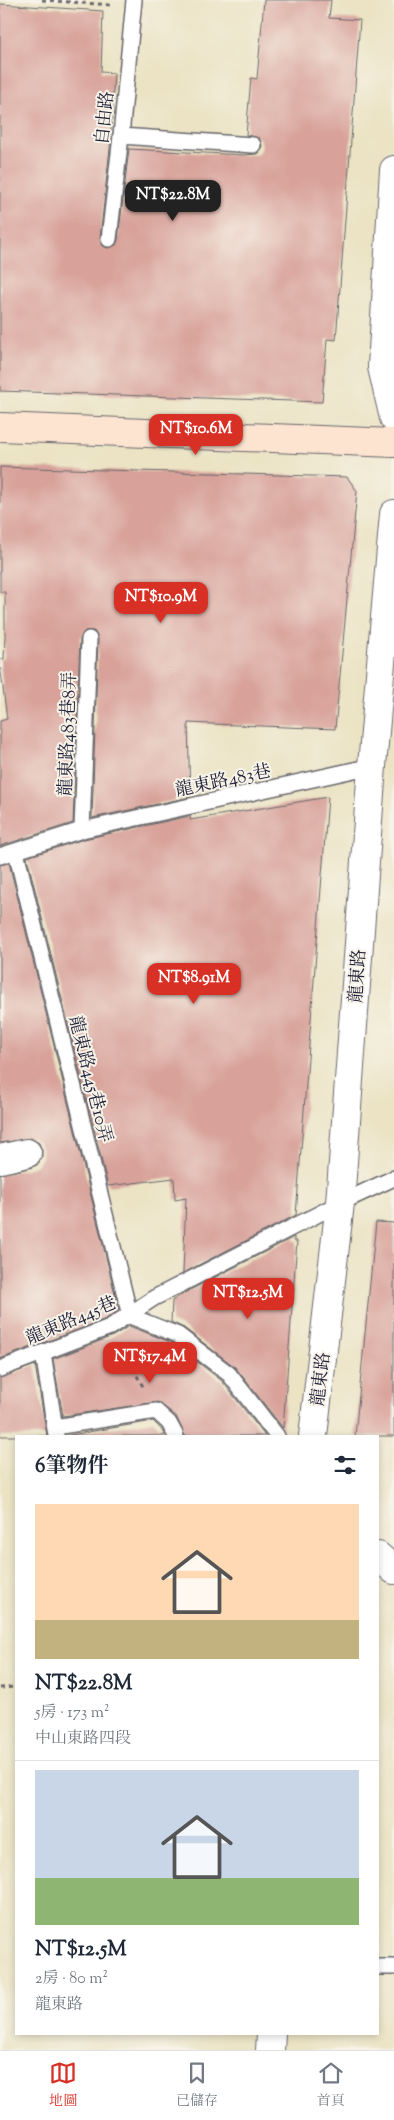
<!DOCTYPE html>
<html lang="zh-TW">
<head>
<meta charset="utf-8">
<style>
	body { margin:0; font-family:"Sorts Mill Goudy","Noto Serif TC",serif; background:#f6f6f7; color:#1f2937; height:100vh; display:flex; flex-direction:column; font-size:19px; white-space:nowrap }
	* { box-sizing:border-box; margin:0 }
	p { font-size:16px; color:#747a83 }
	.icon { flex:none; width:28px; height:28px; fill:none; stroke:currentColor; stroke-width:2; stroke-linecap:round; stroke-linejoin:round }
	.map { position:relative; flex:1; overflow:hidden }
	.panel { position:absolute; left:15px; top:1435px; width:364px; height:600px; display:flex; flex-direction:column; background:#fff; border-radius:0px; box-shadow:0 2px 8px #0003 }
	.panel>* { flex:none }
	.price { position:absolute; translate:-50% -42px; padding:0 11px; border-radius:10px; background:#d93025; color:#fff; font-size:16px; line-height:32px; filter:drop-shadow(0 1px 2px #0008) }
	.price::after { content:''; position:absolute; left:50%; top:30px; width:15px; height:11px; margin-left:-8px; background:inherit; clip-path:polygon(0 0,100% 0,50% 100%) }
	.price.on { background:#222; color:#fff }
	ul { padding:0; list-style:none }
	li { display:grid; align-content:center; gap:10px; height:265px; padding:0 20px }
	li+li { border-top:1px solid #e0e1e3 }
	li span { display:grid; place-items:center; height:155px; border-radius:0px; color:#555 }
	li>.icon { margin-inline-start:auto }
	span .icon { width:90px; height:90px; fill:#fffc; stroke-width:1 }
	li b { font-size:21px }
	h2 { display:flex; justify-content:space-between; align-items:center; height:60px; padding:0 20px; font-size:21px }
	.tabs { display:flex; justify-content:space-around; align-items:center; height:70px; border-top:1px solid #e0e1e3; background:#fff; font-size:14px; color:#747a83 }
	.tabs a { display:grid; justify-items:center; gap:2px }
	.tabs .on { color:#d93025 }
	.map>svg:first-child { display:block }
	.building { fill:#d8a29a }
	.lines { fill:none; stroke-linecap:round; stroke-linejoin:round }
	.service-casing { stroke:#68666b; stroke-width:18 }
	.minor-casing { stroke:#68666b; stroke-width:30 }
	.tertiary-casing { stroke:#68666b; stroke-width:30 }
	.secondary-casing { stroke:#68666b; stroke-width:30 }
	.path { stroke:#68666b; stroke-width:3; stroke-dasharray:4 4; stroke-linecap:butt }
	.service { stroke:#fff; stroke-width:15 }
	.minor { stroke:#fff; stroke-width:28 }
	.tertiary { stroke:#fff; stroke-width:28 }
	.secondary { stroke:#fde4d1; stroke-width:28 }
	.labels { text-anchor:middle; stroke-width:4; stroke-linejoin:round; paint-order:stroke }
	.street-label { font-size:18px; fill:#22223b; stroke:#f7f3e8 }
</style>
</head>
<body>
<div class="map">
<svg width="394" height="2050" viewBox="0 0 394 2050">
	<rect width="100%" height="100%" fill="#f7f3e8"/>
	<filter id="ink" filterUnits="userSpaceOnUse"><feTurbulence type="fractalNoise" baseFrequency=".02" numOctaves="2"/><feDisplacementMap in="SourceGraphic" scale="10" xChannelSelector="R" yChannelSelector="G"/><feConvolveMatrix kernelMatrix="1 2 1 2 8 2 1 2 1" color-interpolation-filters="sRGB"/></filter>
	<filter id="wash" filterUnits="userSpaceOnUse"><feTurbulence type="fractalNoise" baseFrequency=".0096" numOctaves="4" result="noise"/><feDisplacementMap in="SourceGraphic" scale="20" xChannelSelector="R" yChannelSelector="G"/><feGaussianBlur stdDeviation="1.12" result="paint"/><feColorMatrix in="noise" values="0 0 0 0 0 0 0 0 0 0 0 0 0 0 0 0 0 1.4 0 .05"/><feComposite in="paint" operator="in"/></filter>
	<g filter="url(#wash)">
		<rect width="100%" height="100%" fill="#ebe3c4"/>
		<g id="blocks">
			<g class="building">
				<path d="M 264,0 L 331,0 L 329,18 L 360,20 L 336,340 L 327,339 L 322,402 L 0,391 L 0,4 L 103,11 L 101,72 L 114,73 L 110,148 L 100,238 L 103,246 L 108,248 L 116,245 L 118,240 L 129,149 L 244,155 L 257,154 L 261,150 L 262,145 L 259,138 L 246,135 L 251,78 L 257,79 Z"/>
				<path d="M 0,467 L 347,477 L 357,491 L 335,729 L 188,723 L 190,797 L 92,818 L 98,639 L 94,631 L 85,631 L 80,639 L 73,823 L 0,846 L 0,721 L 7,719 L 0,664 L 0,659 L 4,659 L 5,637 L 5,592 L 0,592 Z"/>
				<path d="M 328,797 L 296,1215 L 183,1273 L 186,1198 L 175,1200 L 174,1178 L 108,1186 L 27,857 L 84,839 L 190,816 L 190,820 Z"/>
				<path d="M 9,863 L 119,1310 L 106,1319 L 0,1359 L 0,1174 L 30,1168 L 37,1165 L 42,1158 L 42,1150 L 39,1143 L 31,1138 L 0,1143 L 0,865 Z"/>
				<path d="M 376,1222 L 394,1223 L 394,1436 L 355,1436 Z"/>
				<path d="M 294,1237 L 294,1241 L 297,1241 L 283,1428 L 235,1367 L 184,1328 L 171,1322 L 172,1301 L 182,1294 Z"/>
				<path d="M 129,1326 L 173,1343 L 222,1381 L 265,1436 L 185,1436 L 176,1416 L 158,1402 L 63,1416 L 53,1359 L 113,1336 Z"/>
				<path d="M 35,1365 L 47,1436 L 0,1436 L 0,1378 Z"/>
				<path d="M 153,1421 L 161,1429 L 165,1436 L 65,1436 Z"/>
			</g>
		</g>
	</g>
	<g filter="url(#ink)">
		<use href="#blocks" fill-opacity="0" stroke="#68666b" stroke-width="1"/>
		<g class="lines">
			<g class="service-casing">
				<g id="service">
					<path d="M 121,136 L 253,145"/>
					<path d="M 109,239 L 121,136 L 134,0"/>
					<path d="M 82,830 L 89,639"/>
					<path d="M 16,852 L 130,1316"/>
					<path d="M 0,856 L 82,830 L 372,766"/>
					<path d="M 130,1316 L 178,1335 L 229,1374 L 277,1436"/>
					<path d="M 43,1353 L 56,1435"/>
					<path d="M 0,1369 L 110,1327 L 154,1298 L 340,1203 L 394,1178"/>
					<path d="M 55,1427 L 156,1411 L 169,1423 L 176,1436"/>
					<path d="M 378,1967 L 394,1967"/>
				</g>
			</g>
			<g class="minor-casing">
				<g id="minor">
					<path d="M 0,1159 L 27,1153"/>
					<path d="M 378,1556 L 394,1570"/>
				</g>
			</g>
			<g class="tertiary-casing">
				<g id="tertiary">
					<path d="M 394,170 L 382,367 L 394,418"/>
					<path d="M 313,1436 L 340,1203 L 372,766 L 394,514"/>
					<path d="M 270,2050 L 271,2034"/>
				</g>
			</g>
			<g class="secondary-casing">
				<path id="secondary" d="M 0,427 L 394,443"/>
			</g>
			<g class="path">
				<path d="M 42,0 L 111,5"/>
				<path d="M 121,1348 L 144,1388"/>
				<path d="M 0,1688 L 16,1687"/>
			</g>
			<use href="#service" class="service"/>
			<use href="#minor" class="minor"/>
			<use href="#tertiary" class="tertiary"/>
			<use href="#secondary" class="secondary"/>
		</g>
	</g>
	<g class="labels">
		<g class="street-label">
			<text transform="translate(104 118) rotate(-84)" y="6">自由路</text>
			<text transform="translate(67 734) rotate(-88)" y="6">龍東路483巷8弄</text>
			<text transform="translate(223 780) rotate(-12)" y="6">龍東路483巷</text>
			<text transform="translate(357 976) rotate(-86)" y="6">龍東路</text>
			<text transform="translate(91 1079) rotate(76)" y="6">龍東路445巷10弄</text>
			<text transform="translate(71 1320) rotate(-23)" y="6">龍東路445巷</text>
			<text transform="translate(320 1379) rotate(-83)" y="6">龍東路</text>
		</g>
	</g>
</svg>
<b class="price on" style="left:173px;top:222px">NT$22.8M</b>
<b class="price" style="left:196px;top:456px">NT$10.6M</b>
<b class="price" style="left:161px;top:624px">NT$10.9M</b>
<b class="price" style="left:194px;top:1005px">NT$8.91M</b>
<b class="price" style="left:248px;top:1320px">NT$12.5M</b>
<b class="price" style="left:150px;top:1384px">NT$17.4M</b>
<section class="panel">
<h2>6筆物件<svg class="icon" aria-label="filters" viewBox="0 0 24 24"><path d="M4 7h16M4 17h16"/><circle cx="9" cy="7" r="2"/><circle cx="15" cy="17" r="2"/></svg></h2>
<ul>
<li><span style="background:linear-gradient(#ffd9b3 75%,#c2b280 0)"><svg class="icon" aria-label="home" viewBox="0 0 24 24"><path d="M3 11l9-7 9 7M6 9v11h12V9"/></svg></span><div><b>NT$22.8M</b><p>5房 · 173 m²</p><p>中山東路四段</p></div></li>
<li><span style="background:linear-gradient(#c9d6e8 70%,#8fb573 0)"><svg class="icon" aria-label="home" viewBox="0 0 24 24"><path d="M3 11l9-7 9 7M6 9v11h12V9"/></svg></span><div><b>NT$12.5M</b><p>2房 · 80 m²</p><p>龍東路</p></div></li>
</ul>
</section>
</div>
<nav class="tabs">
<a class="on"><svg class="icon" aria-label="map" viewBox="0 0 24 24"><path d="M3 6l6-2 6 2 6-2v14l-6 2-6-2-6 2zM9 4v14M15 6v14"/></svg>地圖</a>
<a><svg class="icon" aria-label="saved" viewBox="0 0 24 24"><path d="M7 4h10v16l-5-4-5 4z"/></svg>已儲存</a>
<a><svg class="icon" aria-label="home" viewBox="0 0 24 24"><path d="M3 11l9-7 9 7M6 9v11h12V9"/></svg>首頁</a>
</nav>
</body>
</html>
